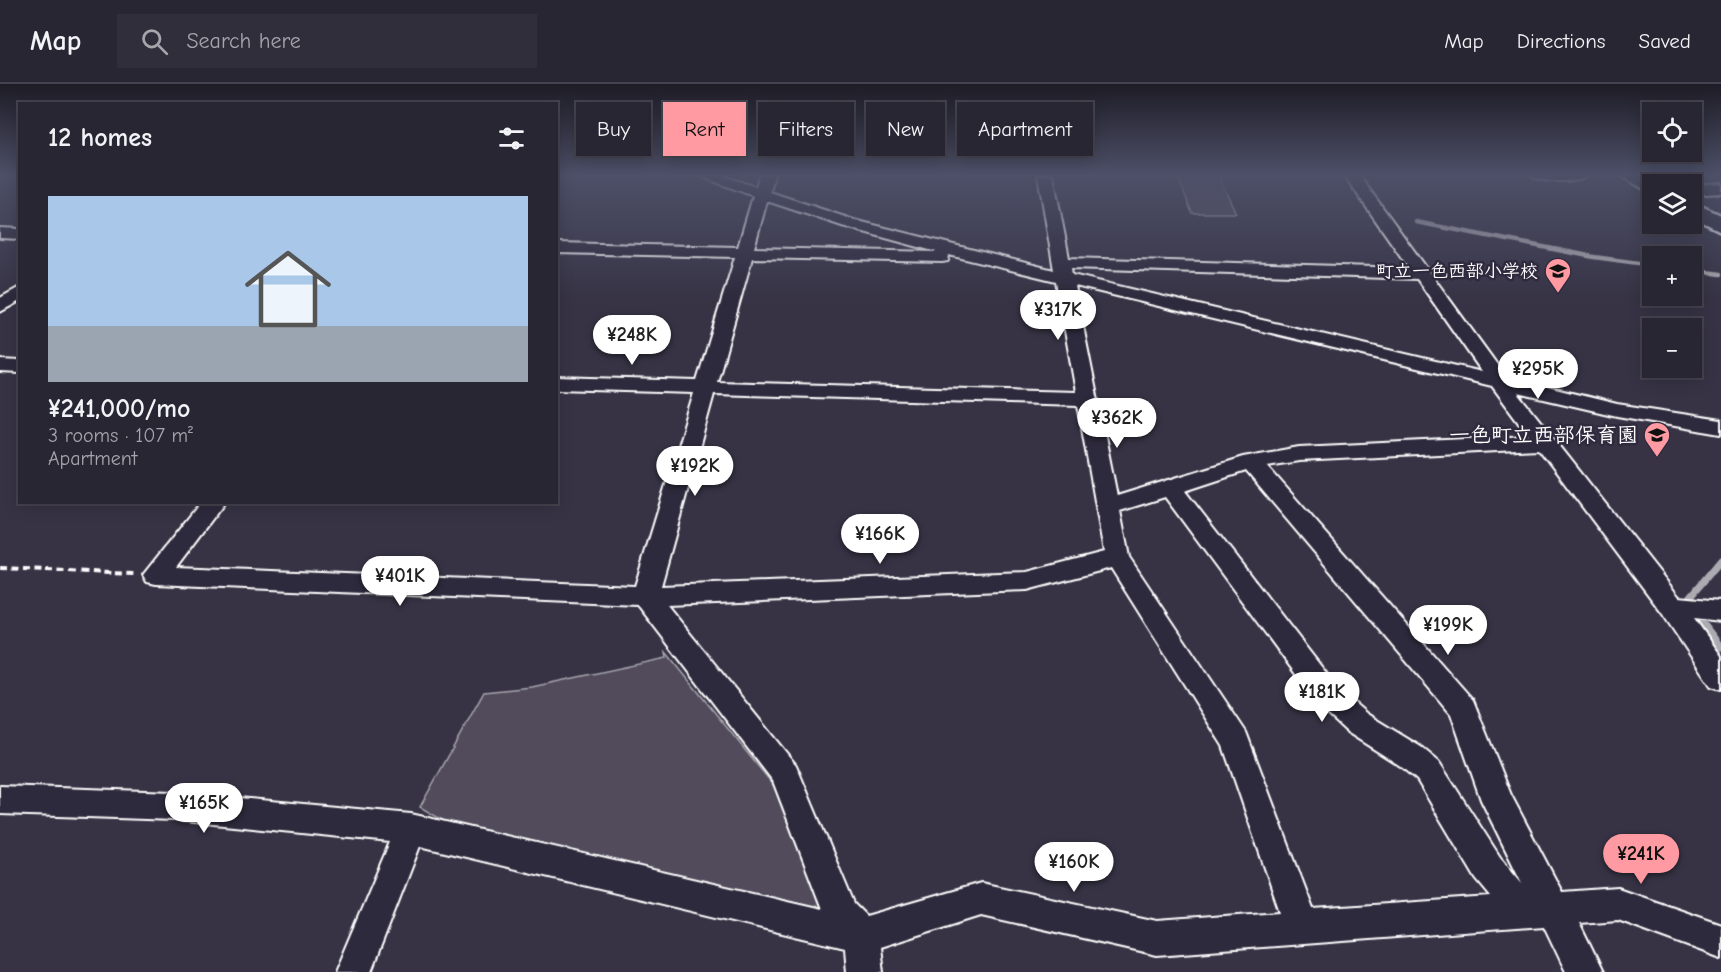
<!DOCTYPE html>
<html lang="en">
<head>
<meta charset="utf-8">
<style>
	body { margin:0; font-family:"Comic Neue","Klee One",sans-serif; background:#312e3c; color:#f1f3f6; height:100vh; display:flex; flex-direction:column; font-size:22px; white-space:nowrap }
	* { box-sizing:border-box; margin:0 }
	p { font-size:20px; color:#a5a5ac }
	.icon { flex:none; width:33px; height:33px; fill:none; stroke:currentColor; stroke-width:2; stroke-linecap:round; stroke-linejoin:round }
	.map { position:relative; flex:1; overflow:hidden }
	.side { position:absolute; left:18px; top:18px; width:540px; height:402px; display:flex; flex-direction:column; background:#292634; border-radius:0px; box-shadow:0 3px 15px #0003,0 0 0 2px #45434f }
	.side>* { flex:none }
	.guide { position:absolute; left:576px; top:18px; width:570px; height:54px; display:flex; gap:12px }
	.fabs { position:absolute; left:1642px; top:18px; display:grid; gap:12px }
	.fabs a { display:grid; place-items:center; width:60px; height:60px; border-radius:0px; background:#292634; box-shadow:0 3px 15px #0003,0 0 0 2px #45434f; font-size:30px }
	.price { position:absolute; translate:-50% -51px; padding:0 14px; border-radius:21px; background:#fff; color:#222; font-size:20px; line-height:39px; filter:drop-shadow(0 2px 3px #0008) }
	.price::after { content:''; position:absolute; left:50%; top:36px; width:18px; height:14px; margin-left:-9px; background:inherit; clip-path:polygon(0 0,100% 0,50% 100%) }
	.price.selected { background:#ff9aa2; color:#111 }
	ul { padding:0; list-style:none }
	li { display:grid; align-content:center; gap:12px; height:318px; padding:0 30px }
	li+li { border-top:2px solid #45434f }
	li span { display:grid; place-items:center; height:186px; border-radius:0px; color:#555 }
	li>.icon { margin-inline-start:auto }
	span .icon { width:108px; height:108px; fill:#fffc; stroke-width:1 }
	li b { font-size:26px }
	h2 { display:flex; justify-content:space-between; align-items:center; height:72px; padding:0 30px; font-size:26px }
	.tag { padding:0 21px; border-radius:0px; background:#292634; box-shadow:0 3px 15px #0003,0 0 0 2px #45434f; font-size:21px; line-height:54px }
	.tag.selected { background:#ff9aa2; color:#111 }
	header { display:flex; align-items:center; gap:36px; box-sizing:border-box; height:84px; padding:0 30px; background:#292634; border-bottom:2px solid #45434f }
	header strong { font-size:28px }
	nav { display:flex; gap:33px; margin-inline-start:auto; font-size:21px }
	.search { width:420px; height:54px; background:#312e3c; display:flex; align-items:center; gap:15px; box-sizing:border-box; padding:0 21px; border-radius:0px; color:#a5a5ac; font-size:22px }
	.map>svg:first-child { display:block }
	.green { fill:#514c5c; stroke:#a8a6ae; stroke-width:1.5 }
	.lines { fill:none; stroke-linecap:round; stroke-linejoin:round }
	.stream-far1 { stroke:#adabb2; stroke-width:4.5 }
	.stream { stroke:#adabb2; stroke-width:7 }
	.minor-casing { stroke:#fff; stroke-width:4 }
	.highway-casing { stroke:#fff; stroke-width:5 }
	.path { stroke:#fff; stroke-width:4; stroke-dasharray:7 4.5; stroke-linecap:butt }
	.minor { fill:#2f2a3d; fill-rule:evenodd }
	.highway { fill:#2f2a3d; fill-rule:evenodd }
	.labels { text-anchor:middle; stroke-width:5; stroke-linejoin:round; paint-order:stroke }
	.far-poi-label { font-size:18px; font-weight:bold; fill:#fff; stroke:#2f2a3d; text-anchor:end }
	.poi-label { font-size:21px; font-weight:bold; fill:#fff; stroke:#2f2a3d; text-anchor:end }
</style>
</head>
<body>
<header>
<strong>Map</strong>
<div class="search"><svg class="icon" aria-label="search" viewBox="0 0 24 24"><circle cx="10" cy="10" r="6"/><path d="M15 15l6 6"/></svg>Search here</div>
<nav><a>Map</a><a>Directions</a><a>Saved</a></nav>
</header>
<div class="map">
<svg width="1721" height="888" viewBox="0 0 1721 888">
	<rect width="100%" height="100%" fill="#373345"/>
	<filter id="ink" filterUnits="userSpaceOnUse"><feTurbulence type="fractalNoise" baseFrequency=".0167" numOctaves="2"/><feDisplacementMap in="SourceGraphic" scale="12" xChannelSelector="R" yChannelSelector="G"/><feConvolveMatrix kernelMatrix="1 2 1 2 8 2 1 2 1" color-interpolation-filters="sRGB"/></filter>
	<g filter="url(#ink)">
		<g class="green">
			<path d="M 1177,91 L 1218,91 L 1236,129 L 1192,129 Z"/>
			<path d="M 666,568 L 774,702 L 836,828 L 463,748 L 420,723 L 484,608 L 532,603 L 667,574 Z"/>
		</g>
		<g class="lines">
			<g class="stream-far1">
				<path d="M 1416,138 L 1594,173 L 1653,181"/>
				<path d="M 1692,186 L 1721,190"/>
			</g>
			<g class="stream">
				<path d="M 1689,519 L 1687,517 L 1721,476"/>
				<path d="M 1696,530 L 1721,563"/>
			</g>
			<g class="minor-casing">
				<g id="minor">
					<path d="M 697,91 L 720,91 L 756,103 L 759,91 L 774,91 L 770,108 L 854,136 L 1054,186 L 1038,91 L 1053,91 L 1069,174 L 1409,184 L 1344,91 L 1359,91 L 1506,293 L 1617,320 L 1721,336 L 1721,350 L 1617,332 L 1518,309 L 1679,513 L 1721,517 L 1721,537 L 1694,534 L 1721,572 L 1721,605 L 1711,602 L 1662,529 L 1539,365 L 1299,377 L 1267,382 L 1473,616 L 1511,711 L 1562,808 L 1618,804 L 1721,840 L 1721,874 L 1618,836 L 1579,839 L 1603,888 L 1566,888 L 1544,842 L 1157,871 L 981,831 L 880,863 L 883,888 L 847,888 L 845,864 L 420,762 L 371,888 L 335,888 L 390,758 L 174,736 L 0,730 L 0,702 L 174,708 L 411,730 L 822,825 L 773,697 L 638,521 L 156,500 L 147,498 L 143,491 L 201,418 L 225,418 L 176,483 L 635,502 L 694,309 L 556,305 L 556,293 L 697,297 L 735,173 L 556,169 L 556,159 L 738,163 L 753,112 ZM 767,117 L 842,142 L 937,168 L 754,164 ZM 949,171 L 1056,197 L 1076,308 L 717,298 L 752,174 L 942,178 L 948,177 ZM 1071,184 L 1417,195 L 1482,288 L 1072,191 ZM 1075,202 L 1492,302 L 1529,352 L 1299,363 L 1243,373 L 1117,412 ZM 714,310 L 1078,321 L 1104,468 L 1027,488 L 661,502 ZM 1246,387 L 1451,630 L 1481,716 L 1522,799 L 1500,773 L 1439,678 L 1421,663 L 1367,630 L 1340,607 L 1185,407 ZM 1165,413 L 1320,623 L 1347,648 L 1399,681 L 1417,696 L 1476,795 L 1491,813 L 1313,825 L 1246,648 L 1129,473 L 1120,427 ZM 1111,484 L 1223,662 L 1280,828 L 1157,837 L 981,799 L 866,832 L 854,820 L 796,681 L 667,521 L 1027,506 Z"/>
					<path d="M 1531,91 L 1587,91 C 1579,99 1539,99 1531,91 Z"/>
					<path d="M 1721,99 L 1721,109 L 1692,111 L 1692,101 Z"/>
					<path d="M 0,144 L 20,145 L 20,155 L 0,154 Z"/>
					<path d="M 20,203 L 20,217 L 0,228 L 0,214 Z"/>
					<path d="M 0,276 L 20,277 L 20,289 L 0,288 Z"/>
				</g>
			</g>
			<g class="highway-casing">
				<g id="highway">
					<path d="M 1620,91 L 1646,91 L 1661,100 L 1653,100 L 1653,110 Z"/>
					<path d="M 1692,118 L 1721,131 L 1721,147 L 1692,133 Z"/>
				</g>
			</g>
			<path class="path" d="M 0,484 L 134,490"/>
			<use href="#minor" class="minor"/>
			<use href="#highway" class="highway"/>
		</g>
	</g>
	<linearGradient id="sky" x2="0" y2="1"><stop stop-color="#1e1c26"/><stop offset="0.42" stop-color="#4d5068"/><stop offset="1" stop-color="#4d5068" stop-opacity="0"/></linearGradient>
	<rect width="1721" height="216" fill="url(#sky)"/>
	<defs>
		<g id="school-pin" transform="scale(1.35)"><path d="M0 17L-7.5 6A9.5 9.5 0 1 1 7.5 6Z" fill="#ff9aa2" stroke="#2f2a3d"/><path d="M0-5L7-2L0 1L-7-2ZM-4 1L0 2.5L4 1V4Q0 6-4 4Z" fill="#111"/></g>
	</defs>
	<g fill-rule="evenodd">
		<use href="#school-pin" x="1558" y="187"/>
		<use href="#school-pin" x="1657" y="351"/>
	</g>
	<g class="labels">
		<g class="far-poi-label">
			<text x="1538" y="193">町立一色西部小学校</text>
		</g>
		<g class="poi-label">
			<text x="1638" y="358">一色町立西部保育園</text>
		</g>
	</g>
</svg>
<div class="fabs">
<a><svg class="icon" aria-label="locate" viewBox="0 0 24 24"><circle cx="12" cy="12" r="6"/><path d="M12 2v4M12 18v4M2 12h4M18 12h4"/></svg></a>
<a><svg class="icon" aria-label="layers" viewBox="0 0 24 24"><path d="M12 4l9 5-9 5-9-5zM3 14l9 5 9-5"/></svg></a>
<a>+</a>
<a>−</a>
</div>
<b class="price" style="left:1058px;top:257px">¥317K</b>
<b class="price" style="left:632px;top:282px">¥248K</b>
<b class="price" style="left:1538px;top:316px">¥295K</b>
<b class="price" style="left:1117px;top:365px">¥362K</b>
<b class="price" style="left:695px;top:413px">¥192K</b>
<b class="price" style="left:880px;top:481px">¥166K</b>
<b class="price" style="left:400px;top:523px">¥401K</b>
<b class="price" style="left:1448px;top:572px">¥199K</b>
<b class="price" style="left:1322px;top:639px">¥181K</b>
<b class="price" style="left:204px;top:750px">¥165K</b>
<b class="price selected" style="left:1641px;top:801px">¥241K</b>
<b class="price" style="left:1074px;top:809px">¥160K</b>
<div class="guide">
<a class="tag">Buy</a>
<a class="tag selected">Rent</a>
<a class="tag">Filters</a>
<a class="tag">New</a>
<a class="tag">Apartment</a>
</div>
<section class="side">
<h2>12 homes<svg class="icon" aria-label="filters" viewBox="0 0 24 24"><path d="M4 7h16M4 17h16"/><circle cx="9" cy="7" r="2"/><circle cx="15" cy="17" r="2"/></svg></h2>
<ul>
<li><span style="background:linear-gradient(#a9c7e8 70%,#9aa5b1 0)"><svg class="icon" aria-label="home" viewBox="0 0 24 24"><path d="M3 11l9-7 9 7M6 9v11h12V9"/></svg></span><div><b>¥241,000/mo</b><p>3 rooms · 107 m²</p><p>Apartment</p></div></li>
</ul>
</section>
</div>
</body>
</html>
